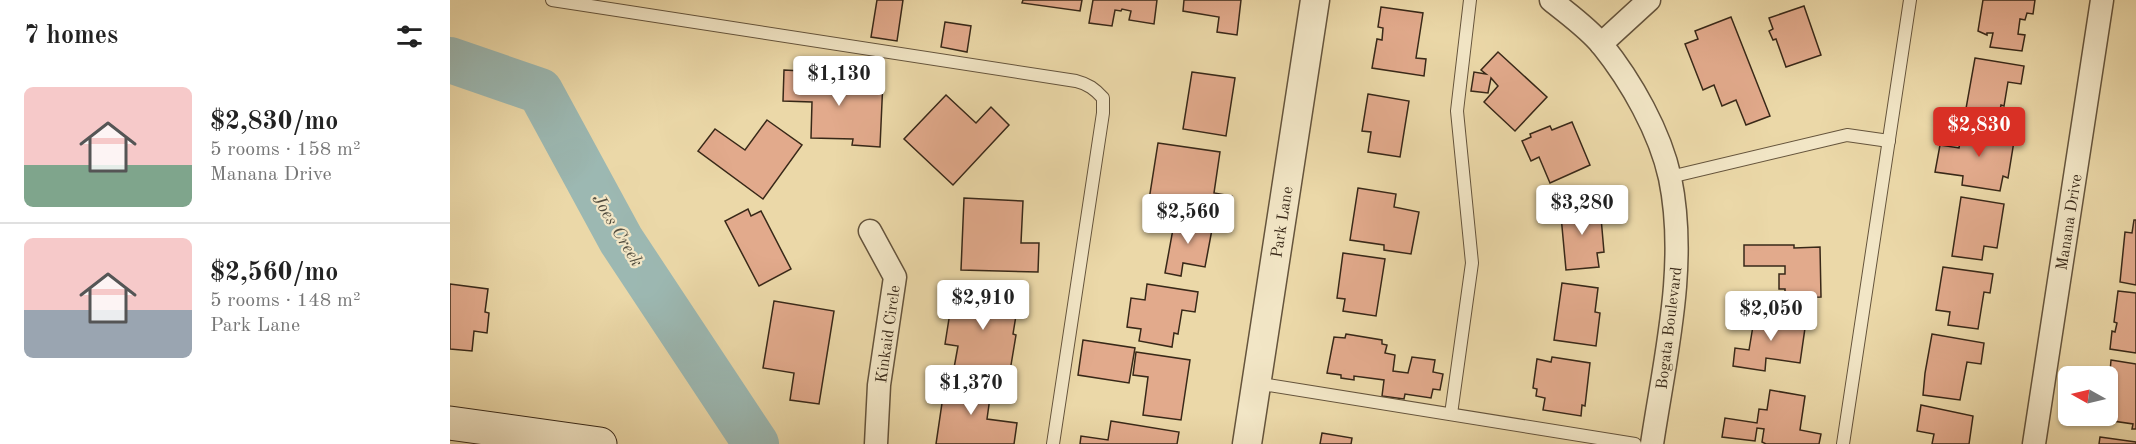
<!DOCTYPE html>
<html lang="en">
<head>
<meta charset="utf-8">
<style>
	body { margin:0; font-family:"Old Standard TT",serif; background:#f6f6f6; color:#222; height:100vh; display:flex; flex-direction:column; font-size:22px; white-space:nowrap }
	* { box-sizing:border-box; margin:0 }
	p { font-size:20px; color:#767676 }
	.icon { flex:none; width:33px; height:33px; fill:none; stroke:currentColor; stroke-width:2; stroke-linecap:round; stroke-linejoin:round }
	.map { position:relative; flex:1; overflow:hidden }
	.drawer { display:flex; flex-direction:column; background:#fff; width:450px }
	.drawer>* { flex:none }
	.needle { width:39px; rotate:278deg }
	.buttons { position:absolute; left:1608px; top:366px; display:grid; gap:12px }
	.buttons a { display:grid; place-items:center; width:60px; height:60px; border-radius:9px; background:#fff; box-shadow:0 2px 4px #0004; font-size:30px }
	.price { position:absolute; translate:-50% -51px; padding:0 14px; border-radius:6px; background:#fff; color:#222; font-size:20px; line-height:39px; filter:drop-shadow(0 2px 3px #0008) }
	.price::after { content:''; position:absolute; left:50%; top:36px; width:18px; height:14px; margin-left:-9px; background:inherit; clip-path:polygon(0 0,100% 0,50% 100%) }
	.price.on { background:#d93025; color:#fff }
	ul { padding:0; list-style:none }
	li { display:flex; align-items:center; gap:18px; height:150px; padding:0 24px }
	li+li { border-top:2px solid #e0e0e0 }
	li span { display:grid; place-items:center; flex:none; width:168px; height:120px; border-radius:9px; color:#555 }
	li>.icon { margin-inline-start:auto }
	span .icon { width:72px; height:72px; fill:#fffc; stroke-width:1 }
	li b { font-size:26px }
	h2 { display:flex; justify-content:space-between; align-items:center; height:72px; padding:0 24px; font-size:26px }
	main { display:flex; flex:1; min-height:0 }
	.map>svg:first-child { display:block }
	.lines { fill:none; stroke-linecap:round; stroke-linejoin:round }
	.river { stroke:#9cb8b2; stroke-width:46 }
	.building { fill:#e2aa8c; stroke:#382818; stroke-width:1.5 }
	.service-casing { stroke:#65543c; stroke-width:14 }
	.minor-casing { stroke:#65543c; stroke-width:25 }
	.tertiary-casing { stroke:#65543c; stroke-width:31 }
	.secondary-casing { stroke:#382818; stroke-width:35 }
	.service { stroke:#f2e6c6; stroke-width:12 }
	.minor { stroke:#f2e6c6; stroke-width:22 }
	.tertiary { stroke:#f2e6c6; stroke-width:28 }
	.secondary { stroke:#f2e6c6; stroke-width:33 }
	.labels { text-anchor:middle; stroke-width:4.5; stroke-linejoin:round; paint-order:stroke }
	.street-label { font-size:16px; fill:#382818; stroke:#f2e6c6 }
	.water-label { font-size:18px; font-style:italic; fill:#514c3e; stroke:#f2e6c6 }
</style>
</head>
<body>
<main>
<section class="drawer">
<h2>7 homes<svg class="icon" aria-label="filters" viewBox="0 0 24 24"><path d="M4 7h16M4 17h16"/><circle cx="9" cy="7" r="2"/><circle cx="15" cy="17" r="2"/></svg></h2>
<ul>
<li><span style="background:linear-gradient(#f6c9c9 65%,#7fa58c 0)"><svg class="icon" aria-label="home" viewBox="0 0 24 24"><path d="M3 11l9-7 9 7M6 9v11h12V9"/></svg></span><div><b>$2,830/mo</b><p>5 rooms · 158 m²</p><p>Manana Drive</p></div></li>
<li><span style="background:linear-gradient(#f6c9c9 60%,#9aa5b1 0)"><svg class="icon" aria-label="home" viewBox="0 0 24 24"><path d="M3 11l9-7 9 7M6 9v11h12V9"/></svg></span><div><b>$2,560/mo</b><p>5 rooms · 148 m²</p><p>Park Lane</p></div></li>
</ul>
</section>
<div class="map">
<svg width="1686" height="444" viewBox="0 0 1686 444">
	<rect width="100%" height="100%" fill="#ebd8a8"/>
	<filter id="stains"><feTurbulence type="fractalNoise" baseFrequency=".00333" numOctaves="4"/><feColorMatrix values="0 0 0 0 .2 0 0 0 0 .09 0 0 0 0 .02 0 0 0 .5 -.17"/></filter>
	<radialGradient id="worn" r=".72"><stop offset=".6" stop-color="#630" stop-opacity="0"/><stop offset="1" stop-color="#630" stop-opacity=".3"/></radialGradient>
	<g class="lines">
		<path class="river" d="M 0,60 L 90,91 L 171,240 L 306,444"/>
	</g>
	<g class="building">
		<path d="M 427,0 L 453,0 L 447,41 L 421,37 Z"/>
		<path d="M 573,0 L 632,0 L 630,11 L 572,3 Z"/>
		<path d="M 643,0 L 707,0 L 704,24 L 679,20 L 681,11 L 672,9 L 671,11 L 665,10 L 662,26 L 639,23 Z"/>
		<path d="M 734,0 L 791,0 L 787,35 L 767,32 L 769,17 L 733,11 Z"/>
		<path d="M 1533,0 L 1585,0 L 1583,14 L 1577,13 L 1575,20 L 1570,19 L 1568,34 L 1575,35 L 1572,51 L 1540,47 L 1543,33 L 1537,33 L 1537,35 L 1528,31 Z"/>
		<path d="M 1354,6 L 1371,55 L 1336,67 L 1326,39 L 1323,40 L 1319,31 L 1323,29 L 1319,18 Z"/>
		<path d="M 931,7 L 973,13 L 966,58 L 976,59 L 974,76 L 922,68 L 927,39 L 932,40 L 933,28 L 928,27 Z"/>
		<path d="M 1281,17 L 1320,116 L 1296,125 L 1286,100 L 1272,106 L 1264,85 L 1253,90 L 1235,44 L 1248,39 L 1245,31 Z"/>
		<path d="M 495,22 L 521,26 L 517,52 L 491,47 Z"/>
		<path d="M 1048,52 L 1097,97 L 1065,131 L 1034,102 L 1048,86 L 1041,78 L 1038,93 L 1021,91 L 1024,72 L 1036,74 L 1031,70 Z"/>
		<path d="M 1525,58 L 1574,66 L 1571,84 L 1558,82 L 1554,106 L 1551,105 L 1548,119 L 1515,114 Z"/>
		<path d="M 334,70 L 370,72 L 369,84 L 402,85 L 403,79 L 433,80 L 430,147 L 402,145 L 403,139 L 361,138 L 362,102 L 333,101 Z"/>
		<path d="M 742,72 L 785,78 L 776,136 L 733,129 Z"/>
		<path d="M 918,94 L 959,101 L 950,157 L 918,152 L 921,132 L 912,131 Z"/>
		<path d="M 496,95 L 526,123 L 541,107 L 559,125 L 503,185 L 454,139 Z"/>
		<path d="M 317,120 L 352,145 L 313,199 L 248,151 L 265,129 L 295,150 Z"/>
		<path d="M 1122,122 L 1140,165 L 1100,183 L 1089,157 L 1081,161 L 1072,141 L 1081,137 L 1080,134 L 1100,126 L 1102,130 Z"/>
		<path d="M 1513,126 L 1565,135 L 1558,178 L 1553,176 L 1550,191 L 1512,185 L 1513,176 L 1485,172 L 1490,145 L 1509,148 Z"/>
		<path d="M 708,143 L 770,152 L 764,193 L 782,196 L 779,219 L 755,215 L 756,209 L 699,200 Z"/>
		<path d="M 908,188 L 946,194 L 944,207 L 969,212 L 961,254 L 934,250 L 934,245 L 900,240 Z"/>
		<path d="M 1511,197 L 1554,204 L 1547,248 L 1534,246 L 1532,260 L 1502,256 Z"/>
		<path d="M 514,198 L 573,201 L 571,243 L 589,243 L 588,272 L 511,270 Z"/>
		<path d="M 1132,203 L 1132,208 L 1150,206 L 1154,252 L 1147,253 L 1149,267 L 1116,270 L 1110,205 Z"/>
		<path d="M 298,209 L 301,216 L 311,211 L 341,269 L 309,286 L 275,221 Z"/>
		<path d="M 725,218 L 763,224 L 755,267 L 733,263 L 731,276 L 715,273 Z"/>
		<path d="M 1684,220 L 1686,220 L 1686,285 L 1670,282 L 1675,232 L 1682,233 Z"/>
		<path d="M 1294,245 L 1344,245 L 1344,248 L 1370,247 L 1371,297 L 1335,298 L 1335,289 L 1329,289 L 1329,274 L 1335,274 L 1335,266 L 1294,266 Z"/>
		<path d="M 893,253 L 935,259 L 926,316 L 893,311 L 895,299 L 887,298 Z"/>
		<path d="M 1493,267 L 1543,274 L 1540,293 L 1534,292 L 1528,329 L 1498,325 L 1500,312 L 1486,310 Z"/>
		<path d="M 1112,283 L 1148,288 L 1145,312 L 1150,313 L 1146,346 L 1104,340 Z"/>
		<path d="M 0,284 L 38,289 L 35,312 L 39,313 L 37,333 L 24,331 L 22,351 L 0,349 Z"/>
		<path d="M 697,284 L 748,292 L 745,312 L 732,310 L 728,334 L 724,333 L 722,347 L 689,341 L 691,329 L 677,327 L 681,298 L 695,300 Z"/>
		<path d="M 504,287 L 569,297 L 563,334 L 566,335 L 559,377 L 504,368 L 508,346 L 495,344 Z"/>
		<path d="M 1668,291 L 1686,293 L 1686,353 L 1660,349 L 1662,331 L 1665,332 L 1667,323 L 1664,322 Z"/>
		<path d="M 324,301 L 384,311 L 369,404 L 340,400 L 344,373 L 313,368 Z"/>
		<path d="M 1315,306 L 1333,309 L 1331,324 L 1355,328 L 1350,363 L 1316,358 L 1315,371 L 1283,366 L 1285,348 L 1299,350 L 1304,320 L 1312,321 Z"/>
		<path d="M 896,334 L 932,340 L 932,344 L 937,345 L 935,353 L 945,355 L 943,371 L 958,373 L 962,357 L 985,360 L 983,372 L 993,374 L 990,390 L 983,389 L 981,398 L 955,394 L 954,399 L 932,396 L 934,380 L 904,376 L 904,380 L 891,378 L 891,375 L 877,373 L 884,337 L 895,338 Z"/>
		<path d="M 1482,334 L 1534,343 L 1531,364 L 1517,362 L 1510,400 L 1473,395 L 1475,373 Z"/>
		<path d="M 633,340 L 685,348 L 679,383 L 628,375 Z"/>
		<path d="M 686,352 L 740,360 L 731,420 L 693,415 L 698,377 L 683,375 Z"/>
		<path d="M 1102,357 L 1140,363 L 1135,406 L 1132,405 L 1131,416 L 1093,410 L 1095,398 L 1086,396 L 1087,389 L 1083,388 L 1087,359 L 1101,362 Z"/>
		<path d="M 1661,360 L 1686,364 L 1686,429 L 1682,429 L 1683,424 L 1649,419 L 1649,416 L 1658,416 L 1656,376 L 1657,372 L 1660,372 Z"/>
		<path d="M 496,376 L 542,383 L 537,419 L 567,423 L 564,444 L 486,444 Z"/>
		<path d="M 1320,390 L 1355,396 L 1350,430 L 1371,434 L 1369,444 L 1316,444 L 1312,442 L 1314,429 L 1307,428 L 1305,441 L 1272,437 L 1275,418 L 1307,423 L 1309,409 L 1317,410 Z"/>
		<path d="M 1471,405 L 1523,416 L 1519,444 L 1482,444 L 1484,434 L 1467,431 Z"/>
		<path d="M 661,421 L 729,432 L 727,444 L 630,444 L 631,436 L 658,440 Z"/>
		<path d="M 872,433 L 902,438 L 901,444 L 870,444 Z"/>
		<path d="M 1650,437 L 1686,442 L 1686,444 L 1649,444 Z"/>
	</g>
	<g class="lines">
		<g class="service-casing">
			<g id="service">
				<path d="M 102,0 L 626,81 C 638,84 645,89 653,98 L 653,113 L 603,444"/>
				<path d="M 1220,177 L 1397,135 L 1439,141"/>
				<path d="M 806,383 L 1185,444"/>
				<path d="M 1001,414 L 1022,263 L 1007,111 L 1020,0"/>
				<path d="M 1393,444 L 1460,0"/>
			</g>
		</g>
		<g class="minor-casing">
			<g id="minor">
				<path d="M 1101,0 C 1118,14 1138,28 1152,45 C 1181,81 1210,132 1220,178 C 1238,265 1215,357 1202,444"/>
				<path d="M 1151,44 L 1199,0"/>
				<path d="M 420,231 L 445,277 L 429,385 L 426,444"/>
				<path d="M 1584,444 L 1652,0"/>
			</g>
		</g>
		<g class="tertiary-casing">
			<path id="tertiary" d="M 797,444 L 865,0"/>
		</g>
		<g class="secondary-casing">
			<path id="secondary" d="M 0,423 L 150,444"/>
		</g>
		<use href="#service" class="service"/>
		<use href="#minor" class="minor"/>
		<use href="#tertiary" class="tertiary"/>
		<use href="#secondary" class="secondary"/>
	</g>
	<g class="labels">
		<g class="street-label">
			<text transform="translate(831 222) rotate(-81)" y="6">Park Lane</text>
			<text transform="translate(1618 222) rotate(-81)" y="6">Manana Drive</text>
			<text transform="translate(1218 328) rotate(-83)" y="6">Bogata Boulevard</text>
			<text transform="translate(437 334) rotate(-82)" y="6">Kinkaid Circle</text>
		</g>
		<g class="water-label">
			<text transform="translate(168 230) rotate(59)" y="6">Joes Creek</text>
		</g>
	</g>
	<rect width="100%" height="100%" filter="url(#stains)"/>
	<rect width="100%" height="100%" fill="url(#worn)"/>
</svg>
<div class="buttons">
<a><svg class="needle" viewBox="-14 -14 28 28"><path d="M0-13l5 13h-10z" fill="#e53935"/><path d="M0 13l5-13h-10z" fill="#767676"/></svg></a>
</div>
<b class="price" style="left:389px;top:107px">$1,130</b>
<b class="price on" style="left:1529px;top:158px">$2,830</b>
<b class="price" style="left:1132px;top:236px">$3,280</b>
<b class="price" style="left:738px;top:245px">$2,560</b>
<b class="price" style="left:533px;top:331px">$2,910</b>
<b class="price" style="left:1321px;top:342px">$2,050</b>
<b class="price" style="left:521px;top:416px">$1,370</b>
</div>
</main>
</body>
</html>
